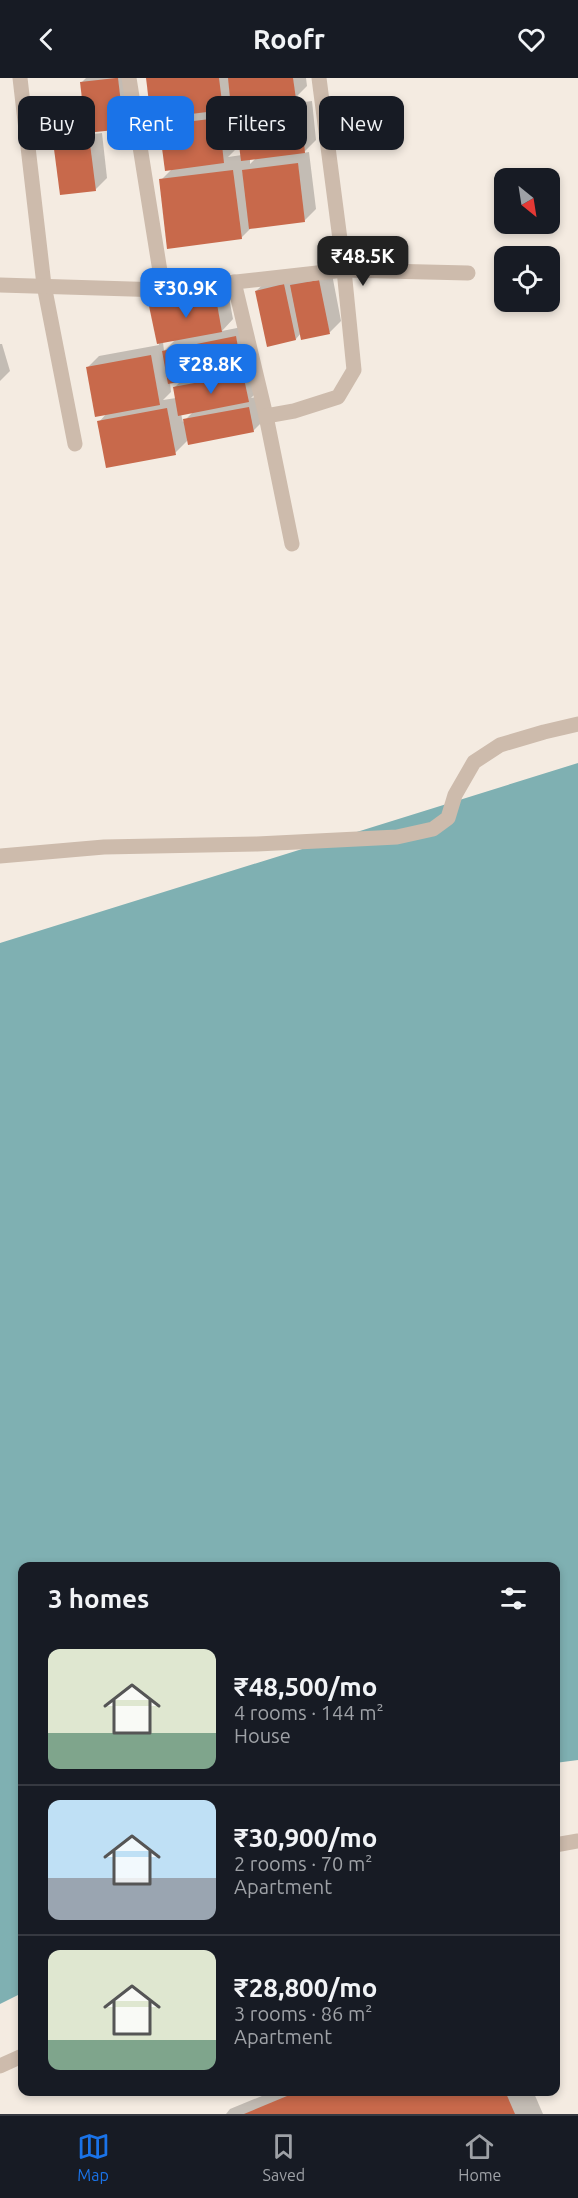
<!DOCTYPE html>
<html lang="en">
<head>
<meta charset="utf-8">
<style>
	body { margin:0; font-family:Ubuntu,sans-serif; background:#242831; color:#f1f3f6; height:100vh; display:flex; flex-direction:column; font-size:22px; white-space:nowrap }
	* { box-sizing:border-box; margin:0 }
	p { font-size:20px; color:#9ea1a6 }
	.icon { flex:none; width:33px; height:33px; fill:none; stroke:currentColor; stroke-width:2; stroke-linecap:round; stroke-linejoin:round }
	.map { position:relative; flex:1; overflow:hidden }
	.details { position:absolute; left:18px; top:1484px; width:542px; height:534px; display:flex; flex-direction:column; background:#171b24; border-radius:12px; box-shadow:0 3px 9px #0003 }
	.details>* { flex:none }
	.guide { position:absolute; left:18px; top:18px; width:543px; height:54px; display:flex; gap:12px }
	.needle { width:39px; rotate:150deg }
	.tools { position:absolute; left:494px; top:90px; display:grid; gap:12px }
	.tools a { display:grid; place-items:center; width:66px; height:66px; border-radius:12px; background:#171b24; box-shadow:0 3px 9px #0003; font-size:30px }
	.price { position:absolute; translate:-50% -51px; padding:0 14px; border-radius:12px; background:#1a73e8; color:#fff; font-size:20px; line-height:39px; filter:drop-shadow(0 2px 3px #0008) }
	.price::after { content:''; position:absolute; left:50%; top:36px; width:18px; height:14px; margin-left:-9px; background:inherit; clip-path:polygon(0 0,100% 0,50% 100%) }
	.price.on { background:#222; color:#fff }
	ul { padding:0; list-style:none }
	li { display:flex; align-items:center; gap:18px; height:150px; padding:0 30px }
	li+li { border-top:2px solid #363941 }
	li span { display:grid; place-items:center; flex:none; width:168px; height:120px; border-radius:12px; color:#555 }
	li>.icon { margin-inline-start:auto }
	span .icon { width:72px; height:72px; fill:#fffc; stroke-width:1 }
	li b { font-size:26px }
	h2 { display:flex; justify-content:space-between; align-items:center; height:72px; padding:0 30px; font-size:26px }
	.tag { padding:0 21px; border-radius:12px; background:#171b24; box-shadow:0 3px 9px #0003; font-size:21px; line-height:54px }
	.tag.on { background:#1a73e8; color:#fff }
	header { display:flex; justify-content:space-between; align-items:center; height:78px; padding:0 30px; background:#171b24; font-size:27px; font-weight:600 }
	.dock { display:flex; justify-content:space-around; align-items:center; height:84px; border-top:2px solid #363941; background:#171b24; font-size:16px; color:#9ea1a6 }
	.dock a { display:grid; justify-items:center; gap:3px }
	.dock .on { color:#1a73e8 }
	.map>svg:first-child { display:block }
	.water { fill:#7fb0b2 }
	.shadow { fill:#0003; fill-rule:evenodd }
	.building { fill:#c8694b }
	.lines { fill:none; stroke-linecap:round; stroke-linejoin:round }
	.minor { stroke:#cdbbac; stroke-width:15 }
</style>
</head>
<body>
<header><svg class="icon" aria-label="back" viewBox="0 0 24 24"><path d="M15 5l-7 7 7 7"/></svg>Roofr<svg class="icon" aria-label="heart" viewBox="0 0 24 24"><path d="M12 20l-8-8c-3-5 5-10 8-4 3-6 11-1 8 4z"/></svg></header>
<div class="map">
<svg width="578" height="2036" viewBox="0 0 578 2036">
	<rect width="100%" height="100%" fill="#f4ebe1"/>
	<path class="water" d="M 578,685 L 578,1682 L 555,1685 L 555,1488 L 22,1488 L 22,1915 L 0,1926 L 0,865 Z"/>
	<g class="shadow">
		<path d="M 86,0 L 130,0 L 135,37 L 123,49 L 81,5 Z"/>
		<path d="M 147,0 L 306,0 L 307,8 L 295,20 L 232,21 L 223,30 L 230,29 L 235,72 L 228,79 L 242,77 L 238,43 L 250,31 L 312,23 L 316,62 L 303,75 L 309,74 L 316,131 L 304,143 L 251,150 L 241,160 L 161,102 L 173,90 L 161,48 L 171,37 ZM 257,79 L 250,86 L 250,80 Z"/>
		<path d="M 102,55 L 107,100 L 95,112 L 56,71 L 67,59 Z"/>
		<path d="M 331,191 L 341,243 L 330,254 L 302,260 L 301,255 L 296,261 L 268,267 L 256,213 L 268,202 Z"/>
		<path d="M 226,204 L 233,241 L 222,253 L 247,248 L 253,279 L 245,287 L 254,285 L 260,311 L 251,320 L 260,318 L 265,341 L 253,353 L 189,361 L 175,375 L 99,344 L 107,335 L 88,289 L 99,278 L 159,267 L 151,228 L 163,216 ZM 176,261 L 164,273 L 163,264 ZM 182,302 L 174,310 L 176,320 L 163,322 L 171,314 L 170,304 ZM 193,334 L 183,344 L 181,336 Z"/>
		<path d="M 0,266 L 2,266 L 10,293 L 0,303 Z"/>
		<path d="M 274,2013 L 533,2013 L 543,2036 L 226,2036 L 230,2031 Z"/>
	</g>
	<g class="building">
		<path d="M 116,0 L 118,0 L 124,51 L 86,55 L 80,4 Z"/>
		<path d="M 146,0 L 219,0 L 223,32 L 151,41 Z"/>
		<path d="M 228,0 L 293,0 L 296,21 L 231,30 Z"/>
		<path d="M 301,34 L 305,75 L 241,83 L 236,42 Z"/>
		<path d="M 219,40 L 224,85 L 165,93 L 159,47 Z"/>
		<path d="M 90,66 L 96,113 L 60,117 L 54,71 Z"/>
		<path d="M 298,85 L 305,144 L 249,151 L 242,92 Z"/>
		<path d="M 233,92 L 242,161 L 167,171 L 159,101 Z"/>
		<path d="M 319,202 L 330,256 L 301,262 L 290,207 Z"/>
		<path d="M 284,206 L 296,262 L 267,269 L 255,213 Z"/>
		<path d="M 215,215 L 222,254 L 157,266 L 149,228 Z"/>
		<path d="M 236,258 L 242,292 L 168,306 L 162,273 Z"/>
		<path d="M 151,277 L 160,327 L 95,339 L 86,289 Z"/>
		<path d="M 243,296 L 249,324 L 178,338 L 173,309 Z"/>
		<path d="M 249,329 L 254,354 L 188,367 L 183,341 Z"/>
		<path d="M 167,330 L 176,377 L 106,390 L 97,343 Z"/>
		<path d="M 299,2013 L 505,2013 L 515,2036 L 244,2036 Z"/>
	</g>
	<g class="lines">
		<g class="minor">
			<path d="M 20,0 L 44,207 L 75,366"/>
			<path d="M 129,0 L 163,212"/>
			<path d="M 234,204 L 266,338 L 292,466"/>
			<path d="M 0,207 L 163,212 L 344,192 L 468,195"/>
			<path d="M 266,338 L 294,333 L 338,319 L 354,292 L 344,192 L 319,0"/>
			<path d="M 0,778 L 104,769 L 257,766 L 397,759 L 433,751 L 448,740 L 455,717 L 474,684 L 500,667 L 544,654 L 578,646"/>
			<path d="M 555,1767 L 578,1763"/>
			<path d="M 0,1988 L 22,1978"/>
		</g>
	</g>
</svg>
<div class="tools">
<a><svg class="needle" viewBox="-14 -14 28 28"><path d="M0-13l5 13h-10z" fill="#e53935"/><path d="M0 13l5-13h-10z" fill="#9ea1a6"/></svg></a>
<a><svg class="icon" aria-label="locate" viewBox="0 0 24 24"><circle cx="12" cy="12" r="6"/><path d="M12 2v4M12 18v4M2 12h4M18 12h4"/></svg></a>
</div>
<b class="price on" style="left:363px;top:209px">₹48.5K</b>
<b class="price" style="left:186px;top:241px">₹30.9K</b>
<b class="price" style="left:211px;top:317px">₹28.8K</b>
<div class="guide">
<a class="tag">Buy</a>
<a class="tag on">Rent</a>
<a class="tag">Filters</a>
<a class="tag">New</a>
</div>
<section class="details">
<h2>3 homes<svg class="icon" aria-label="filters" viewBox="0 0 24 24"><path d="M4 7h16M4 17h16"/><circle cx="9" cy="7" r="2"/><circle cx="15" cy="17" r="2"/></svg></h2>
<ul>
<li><span style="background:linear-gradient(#dfe7d0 70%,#7fa58c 0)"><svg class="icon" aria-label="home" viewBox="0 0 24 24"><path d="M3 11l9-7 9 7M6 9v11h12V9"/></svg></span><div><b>₹48,500/mo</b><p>4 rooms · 144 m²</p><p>House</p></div></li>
<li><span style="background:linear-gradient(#bfe0f5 65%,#9aa5b1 0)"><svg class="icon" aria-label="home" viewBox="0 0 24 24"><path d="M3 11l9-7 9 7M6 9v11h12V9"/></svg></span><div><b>₹30,900/mo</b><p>2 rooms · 70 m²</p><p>Apartment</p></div></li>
<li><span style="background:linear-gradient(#dfe7d0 75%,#7fa58c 0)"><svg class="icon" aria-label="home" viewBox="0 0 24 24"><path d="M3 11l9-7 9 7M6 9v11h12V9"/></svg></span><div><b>₹28,800/mo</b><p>3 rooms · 86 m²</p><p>Apartment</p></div></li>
</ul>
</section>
</div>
<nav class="dock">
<a class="on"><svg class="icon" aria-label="map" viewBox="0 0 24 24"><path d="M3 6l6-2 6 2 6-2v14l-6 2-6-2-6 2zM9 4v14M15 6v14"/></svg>Map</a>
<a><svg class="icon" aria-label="saved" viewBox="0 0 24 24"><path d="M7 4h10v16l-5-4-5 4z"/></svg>Saved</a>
<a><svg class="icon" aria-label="home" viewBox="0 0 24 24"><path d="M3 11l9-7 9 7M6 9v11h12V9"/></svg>Home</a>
</nav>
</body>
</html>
